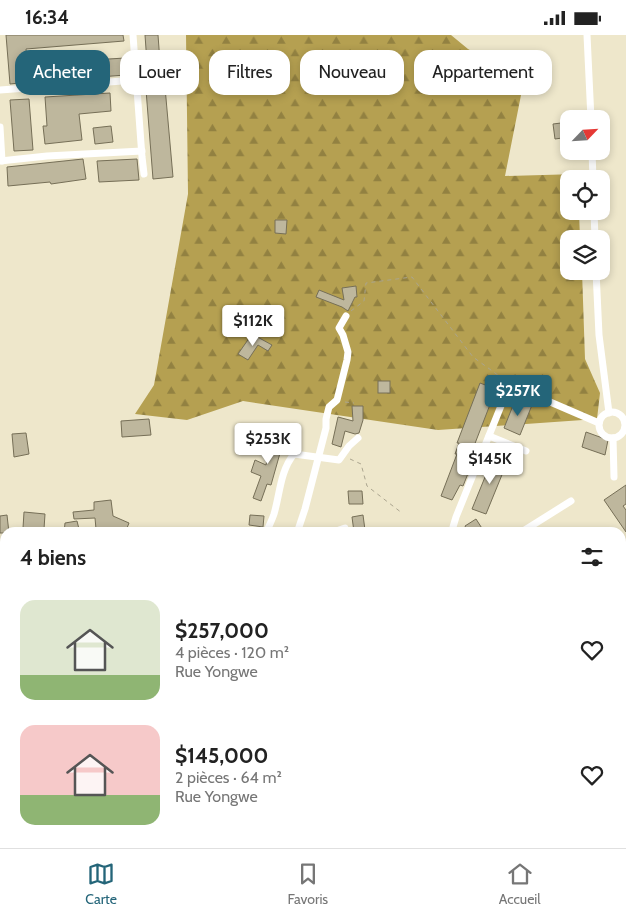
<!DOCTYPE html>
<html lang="fr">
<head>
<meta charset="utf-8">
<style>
	body { margin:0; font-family:Cabin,sans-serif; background:#f2f2f2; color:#222; height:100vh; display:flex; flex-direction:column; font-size:19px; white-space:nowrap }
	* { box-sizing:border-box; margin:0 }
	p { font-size:16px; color:#767676 }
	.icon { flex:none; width:28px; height:28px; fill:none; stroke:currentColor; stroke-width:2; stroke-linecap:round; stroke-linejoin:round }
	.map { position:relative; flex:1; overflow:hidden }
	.panel { position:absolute; left:0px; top:492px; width:626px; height:321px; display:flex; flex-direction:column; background:#fff; border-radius:15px 15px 0 0; box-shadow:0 2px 8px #0003 }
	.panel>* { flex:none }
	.guide { position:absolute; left:15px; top:15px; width:596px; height:45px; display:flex; gap:10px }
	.needle { width:32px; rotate:65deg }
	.tools { position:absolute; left:560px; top:75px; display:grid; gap:10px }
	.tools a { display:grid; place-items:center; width:50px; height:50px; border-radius:10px; background:#fff; box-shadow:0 2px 8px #0003; font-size:25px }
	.price { position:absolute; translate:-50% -42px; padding:0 11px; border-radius:5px; background:#fff; color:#222; font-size:16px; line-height:32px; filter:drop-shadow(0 1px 2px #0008) }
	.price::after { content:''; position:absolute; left:50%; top:30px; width:15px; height:11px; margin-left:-8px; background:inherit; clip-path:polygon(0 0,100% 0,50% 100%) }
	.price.active { background:#246579; color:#fff }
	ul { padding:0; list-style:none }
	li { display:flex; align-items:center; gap:15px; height:125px; padding:0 20px }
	li span { display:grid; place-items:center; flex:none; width:140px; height:100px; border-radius:15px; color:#555 }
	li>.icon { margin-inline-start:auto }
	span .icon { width:60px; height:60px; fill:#fffc; stroke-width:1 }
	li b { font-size:21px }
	h2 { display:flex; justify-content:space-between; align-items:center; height:60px; padding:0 20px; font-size:21px }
	.chip { padding:0 18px; border-radius:15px; background:#fff; box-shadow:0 2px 8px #0003; font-size:18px; line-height:45px }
	.chip.active { background:#246579; color:#fff }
	.status { display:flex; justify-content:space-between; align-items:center; height:35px; padding:0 25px; background:#fff; direction:ltr }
	.status svg { height:14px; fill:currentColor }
	.tabs { display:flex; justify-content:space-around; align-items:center; height:70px; border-top:1px solid #e0e0e0; background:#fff; font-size:14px; color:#767676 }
	.tabs a { display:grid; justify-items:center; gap:2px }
	.tabs .active { color:#246579 }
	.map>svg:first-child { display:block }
	.forest { fill:url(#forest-firs) }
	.building { fill:#beb79d; stroke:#766f57 }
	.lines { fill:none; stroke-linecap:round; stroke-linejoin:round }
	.path { stroke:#aba58f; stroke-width:1; stroke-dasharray:4 4; stroke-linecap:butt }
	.street { stroke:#fff; stroke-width:7 }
</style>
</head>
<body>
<div class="status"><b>16:34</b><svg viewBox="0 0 49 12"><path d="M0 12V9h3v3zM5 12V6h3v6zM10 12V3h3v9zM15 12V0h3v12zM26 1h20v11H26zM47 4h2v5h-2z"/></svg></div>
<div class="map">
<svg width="626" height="813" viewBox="0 0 626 813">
	<defs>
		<pattern id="forest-firs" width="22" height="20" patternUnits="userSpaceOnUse" patternTransform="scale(1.25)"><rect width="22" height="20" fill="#b5a051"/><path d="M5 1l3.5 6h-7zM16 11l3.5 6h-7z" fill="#928141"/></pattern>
	</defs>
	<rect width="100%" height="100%" fill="#eee7cb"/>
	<g class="forest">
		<path d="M 186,0 L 451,0 L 468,14 L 524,45 L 505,141 L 578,139 L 578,144 L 569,144 L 569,176 L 579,176 L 580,204 L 569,204 L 569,236 L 582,236 L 585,324 L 600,358 L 597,384 L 438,395 L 243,366 L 187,385 L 135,379 L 154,350 L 188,159 Z"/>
		<path d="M 0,555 L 5,555 L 5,809 L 40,809 L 41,813 L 0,813 Z"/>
	</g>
	<g class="building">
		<path d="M 6,0 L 123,0 L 124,6 L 26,14 L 29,47 L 10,49 Z"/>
		<path d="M 145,0 L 158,0 L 160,27 L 147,28 Z"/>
		<path d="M 125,23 L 126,40 L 44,46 L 43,28 Z"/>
		<path d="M 164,41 L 173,142 L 153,144 L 145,42 Z"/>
		<path d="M 110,58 L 111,76 L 79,79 L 82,105 L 45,109 L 43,91 L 47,91 L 45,62 Z"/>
		<path d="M 29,64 L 33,115 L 14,116 L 10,65 Z"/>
		<path d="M 569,87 L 569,102 L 555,104 L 553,89 Z"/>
		<path d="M 111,91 L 113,107 L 95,109 L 93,93 Z"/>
		<path d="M 83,124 L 86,144 L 51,149 L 50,147 L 8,151 L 7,132 Z"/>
		<path d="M 137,124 L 139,145 L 99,147 L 97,126 Z"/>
		<path d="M 275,185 L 287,185 L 286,199 L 275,198 Z"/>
		<path d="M 356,251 L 357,262 L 355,262 L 348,276 L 342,272 L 316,262 L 319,255 L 344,265 L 342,253 Z"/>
		<path d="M 252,299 L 272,310 L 268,316 L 258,310 L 248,325 L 238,319 Z"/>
		<rect x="378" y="346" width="12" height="12"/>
		<path d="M 480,348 L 496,354 L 469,424 L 473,426 L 463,451 L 460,450 L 452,465 L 441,461 L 457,419 L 455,419 L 459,408 L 457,408 Z"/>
		<path d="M 516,363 L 532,370 L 520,400 L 504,393 Z"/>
		<path d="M 352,371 L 363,371 L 363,385 L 359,398 L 355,399 L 345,396 L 341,412 L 332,409 L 338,382 L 353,386 Z"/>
		<path d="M 149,384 L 151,400 L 122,402 L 121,386 Z"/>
		<path d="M 273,390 L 281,391 L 280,399 L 278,404 L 282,411 L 271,450 L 267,449 L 261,466 L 253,463 L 261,441 L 251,437 L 255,425 L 266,430 L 270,408 L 272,409 Z"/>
		<path d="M 586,397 L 608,405 L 605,420 L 582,412 Z"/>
		<path d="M 26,398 L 29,419 L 14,422 L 12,399 Z"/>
		<path d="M 494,420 L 508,425 L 486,479 L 472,474 Z"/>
		<path d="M 626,450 L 626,469 L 623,471 L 626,475 L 626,497 L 604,465 Z"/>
		<path d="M 348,456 L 362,456 L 363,469 L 349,469 Z"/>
		<path d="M 111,465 L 113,481 L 129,488 L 125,498 L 119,498 L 108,493 L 96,494 L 95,483 L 74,484 L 73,477 L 94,475 L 94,467 Z"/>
		<path d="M 24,477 L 45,479 L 44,494 L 23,493 Z"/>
		<path d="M 7,480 L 9,498 L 0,498 L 0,481 Z"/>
		<path d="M 250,480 L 264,481 L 263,492 L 249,490 Z"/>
		<path d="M 363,480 L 365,495 L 354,497 L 352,482 Z"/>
		<path d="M 476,484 L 485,498 L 468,498 L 465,491 Z"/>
		<path d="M 77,486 L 80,498 L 64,498 L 65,488 Z"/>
	</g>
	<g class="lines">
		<g class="path">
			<path d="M 351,276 L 364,266 L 366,248 L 412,242 L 473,322 L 506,346"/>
			<path d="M 345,367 L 354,368"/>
			<path d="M 350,424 L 361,429 L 367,451 L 402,478"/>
			<path d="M 621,714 L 626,713"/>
			<path d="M 224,813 L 225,809"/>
		</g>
		<g class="street">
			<path d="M 133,0 L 142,122 L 144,139"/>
			<path d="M 587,0 L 591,84"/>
			<path d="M 0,55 L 136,45"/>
			<path d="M 0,92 L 2,126"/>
			<path d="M 592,116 L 593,144"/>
			<path d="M 0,126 L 47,121 L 142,116"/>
			<path d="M 594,176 L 595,204"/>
			<path d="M 596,236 L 599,300 L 609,378"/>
			<circle cx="612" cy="390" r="13"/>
			<path d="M 489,401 L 526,416"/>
			<path d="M 613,403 L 614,442"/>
			<path d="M 283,404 L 294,419 L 339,425 L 349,411 L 358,403"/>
			<path d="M 266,498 C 269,491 272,485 274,479 C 280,459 280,436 294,419"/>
			<path d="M 297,498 L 305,474 L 326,393 L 326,384 L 329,372 L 337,365 L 347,325 L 348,317 L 343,300 L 339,293 L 346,281"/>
			<path d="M 330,498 L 345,493 L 346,498"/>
			<path d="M 456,498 L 453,492 L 456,482 L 507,356 L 513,351 L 599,388"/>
			<path d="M 520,498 L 571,466"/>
			<path d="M 621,523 L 626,520"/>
			<path d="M 0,540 L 5,539"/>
			<path d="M 621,612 L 626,612"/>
			<path d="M 511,809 L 514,813"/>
		</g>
	</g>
</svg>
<div class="tools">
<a><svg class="needle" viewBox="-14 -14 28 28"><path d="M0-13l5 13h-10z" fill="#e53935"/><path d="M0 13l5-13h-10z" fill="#767676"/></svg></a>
<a><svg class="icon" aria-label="locate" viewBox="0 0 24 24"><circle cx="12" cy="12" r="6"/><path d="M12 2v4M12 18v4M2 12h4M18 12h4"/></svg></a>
<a><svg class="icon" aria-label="layers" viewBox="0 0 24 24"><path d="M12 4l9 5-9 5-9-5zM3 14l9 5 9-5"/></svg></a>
</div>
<b class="price" style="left:253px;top:312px">$112K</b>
<b class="price active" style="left:518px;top:382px">$257K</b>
<b class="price" style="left:268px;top:430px">$253K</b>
<b class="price" style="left:490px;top:450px">$145K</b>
<div class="guide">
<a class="chip active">Acheter</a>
<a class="chip">Louer</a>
<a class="chip">Filtres</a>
<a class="chip">Nouveau</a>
<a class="chip">Appartement</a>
</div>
<section class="panel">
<h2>4 biens<svg class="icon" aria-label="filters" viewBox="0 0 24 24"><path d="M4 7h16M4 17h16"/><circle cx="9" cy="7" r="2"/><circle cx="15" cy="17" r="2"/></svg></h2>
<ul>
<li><span style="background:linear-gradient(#dfe7d0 75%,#8fb573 0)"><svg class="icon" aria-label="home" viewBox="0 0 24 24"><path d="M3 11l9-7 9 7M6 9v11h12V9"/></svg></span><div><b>$257,000</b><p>4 pièces · 120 m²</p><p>Rue Yongwe</p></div><svg class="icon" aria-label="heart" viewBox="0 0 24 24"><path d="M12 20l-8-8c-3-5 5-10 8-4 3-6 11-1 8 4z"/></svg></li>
<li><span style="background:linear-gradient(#f6c9c9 70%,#8fb573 0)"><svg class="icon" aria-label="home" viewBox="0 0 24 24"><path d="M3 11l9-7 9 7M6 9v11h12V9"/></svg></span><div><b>$145,000</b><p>2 pièces · 64 m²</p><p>Rue Yongwe</p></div><svg class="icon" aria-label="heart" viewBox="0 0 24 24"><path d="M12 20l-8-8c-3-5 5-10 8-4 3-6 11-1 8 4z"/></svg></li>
</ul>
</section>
</div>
<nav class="tabs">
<a class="active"><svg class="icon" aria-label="map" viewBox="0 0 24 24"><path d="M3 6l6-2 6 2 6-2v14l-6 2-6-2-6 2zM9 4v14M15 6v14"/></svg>Carte</a>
<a><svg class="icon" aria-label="saved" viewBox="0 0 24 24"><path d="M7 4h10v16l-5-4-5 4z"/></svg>Favoris</a>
<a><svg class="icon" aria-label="home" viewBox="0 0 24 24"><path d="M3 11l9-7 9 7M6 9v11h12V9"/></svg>Accueil</a>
</nav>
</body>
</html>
